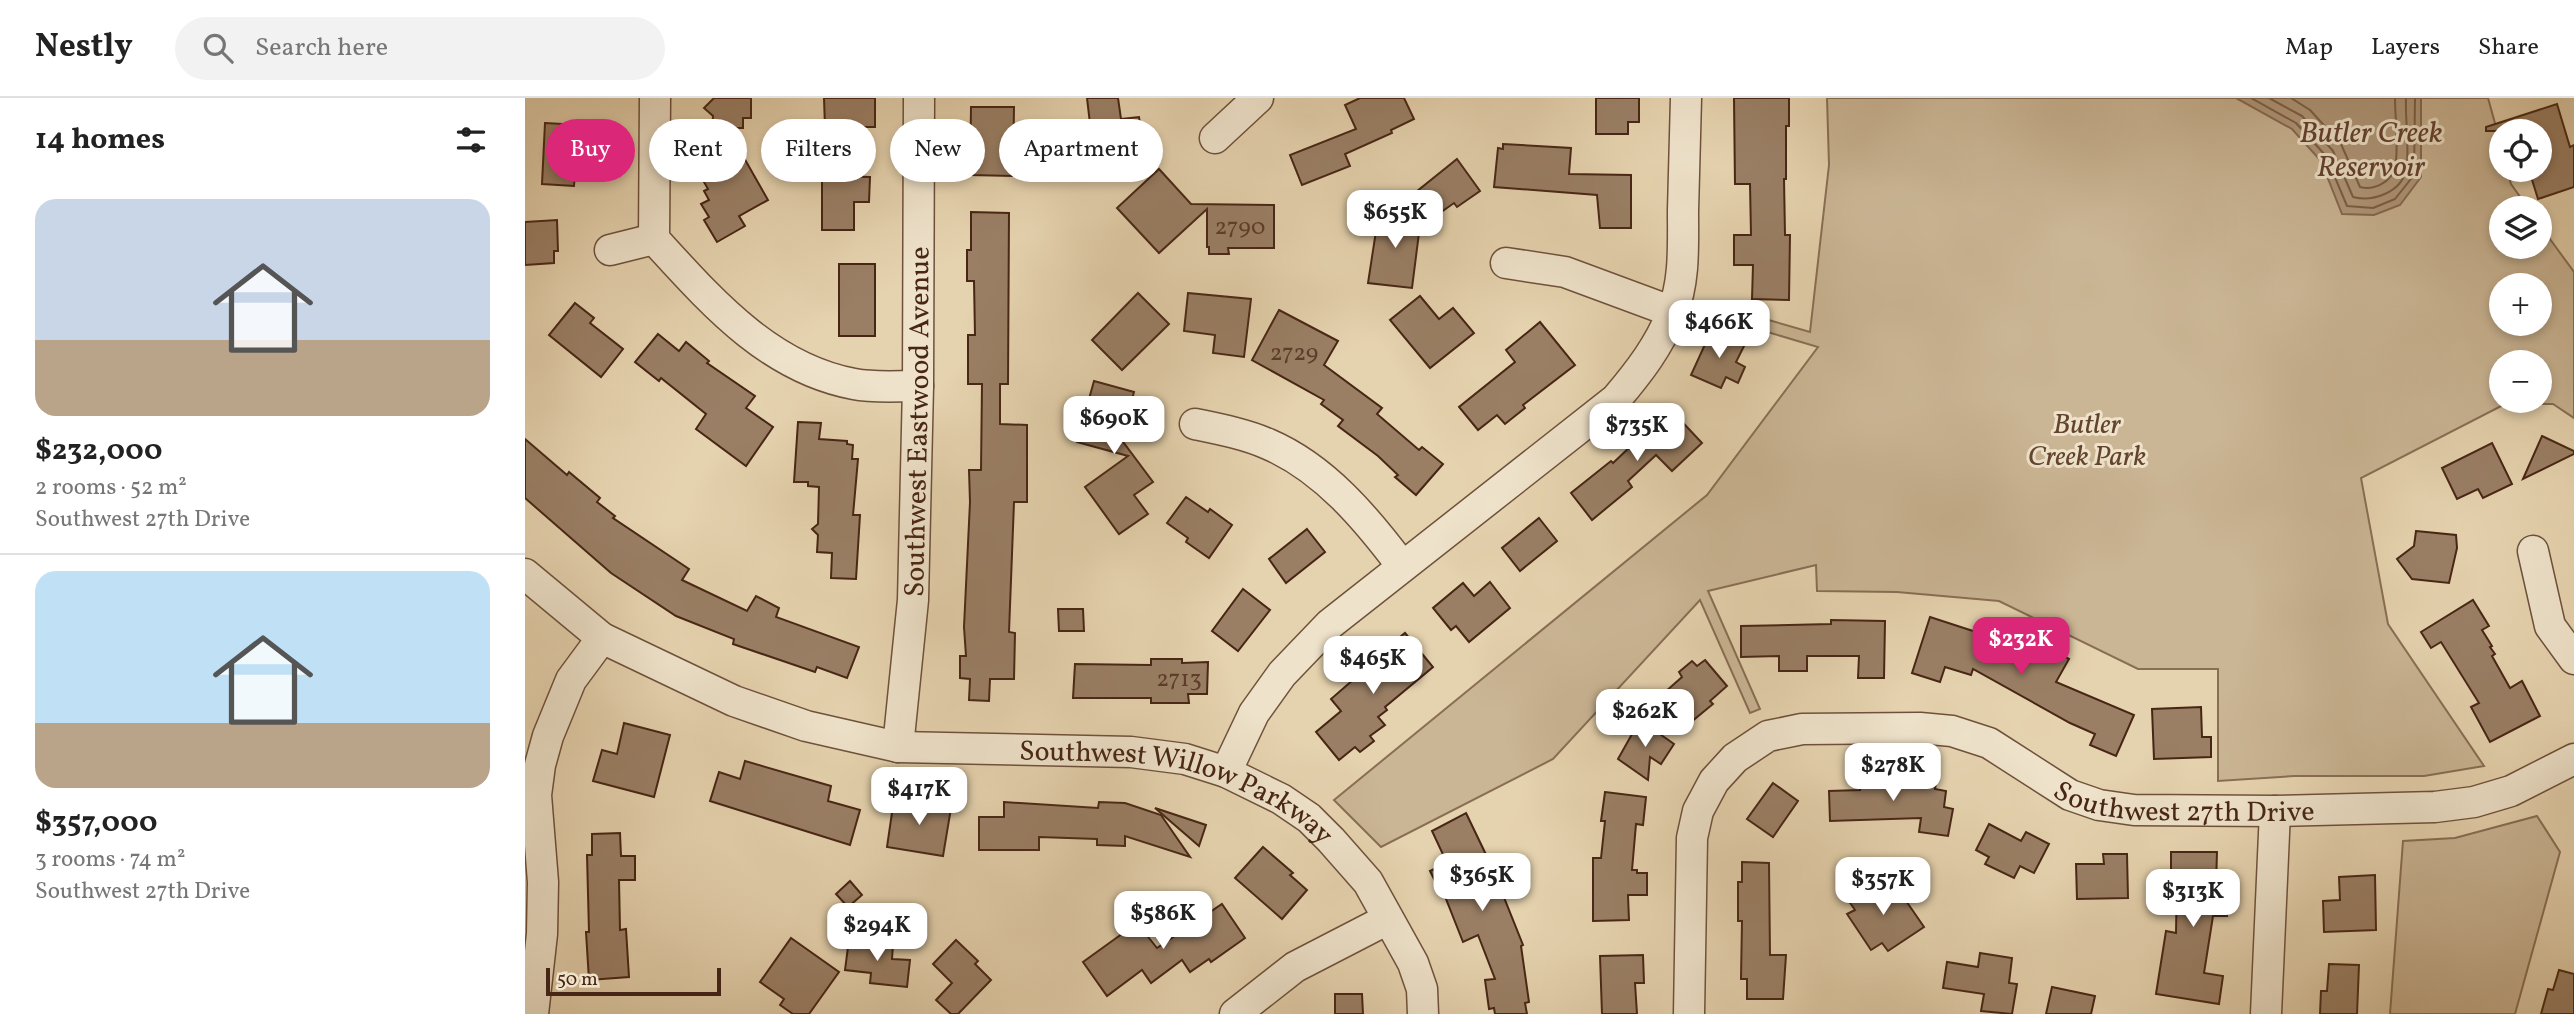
<!DOCTYPE html>
<html lang="en">
<head>
<meta charset="utf-8">
<style>
	body { margin:0; font-family:Vollkorn,serif; background:#f2f2f2; color:#222; height:100vh; display:flex; flex-direction:column; font-size:26px; white-space:nowrap }
	* { box-sizing:border-box; margin:0 }
	p { font-size:23px; color:#767676 }
	.icon { flex:none; width:38px; height:38px; fill:none; stroke:currentColor; stroke-width:2; stroke-linecap:round; stroke-linejoin:round }
	.map { position:relative; flex:1; overflow:hidden }
	.sheet { display:flex; flex-direction:column; background:#fff; width:525px }
	.sheet>* { flex:none }
	.banner { position:absolute; left:21px; top:21px; width:665px; height:63px; display:flex; gap:14px }
	.buttons { position:absolute; left:1964px; top:21px; display:grid; gap:14px }
	.buttons a { display:grid; place-items:center; width:63px; height:63px; border-radius:50%; background:#fff; box-shadow:0 4px 10px #0003; font-size:35px }
	.scale { position:absolute; left:21px; bottom:18px; width:175px; box-sizing:border-box; padding-left:7px; border:4px solid #482615; border-top:0; font-size:19px; line-height:24px; white-space:nowrap; color:#482615; -webkit-text-stroke:5px #eee2ca; paint-order:stroke }
	.price { position:absolute; translate:-50% -60px; padding:0 16px; border-radius:14px; background:#fff; color:#222; font-size:23px; line-height:46px; filter:drop-shadow(0 2px 4px #0008) }
	.price::after { content:''; position:absolute; left:50%; top:42px; width:21px; height:16px; margin-left:-10px; background:inherit; clip-path:polygon(0 0,100% 0,50% 100%) }
	.price.current { background:#db2777; color:#fff }
	ul { padding:0; list-style:none }
	li { display:grid; align-content:center; gap:14px; height:371px; padding:0 35px }
	li+li { border-top:2px solid #e0e0e0 }
	li span { display:grid; place-items:center; height:217px; border-radius:21px; color:#555 }
	li>.icon { margin-inline-start:auto }
	span .icon { width:126px; height:126px; fill:#fffc; stroke-width:1 }
	li b { font-size:30px }
	h2 { display:flex; justify-content:space-between; align-items:center; height:84px; padding:0 35px; font-size:30px }
	.pill { padding:0 24px; border-radius:32px; background:#fff; box-shadow:0 4px 10px #0003; font-size:24px; line-height:63px }
	.pill.current { background:#db2777; color:#fff }
	header { display:flex; align-items:center; gap:42px; box-sizing:border-box; height:98px; padding:0 35px; background:#fff; border-bottom:2px solid #e0e0e0 }
	header strong { font-size:33px }
	nav { display:flex; gap:38px; margin-inline-start:auto; font-size:24px }
	.search { width:490px; height:63px; background:#f2f2f2; display:flex; align-items:center; gap:18px; box-sizing:border-box; padding:0 24px; border-radius:38px; color:#767676; font-size:26px }
	main { display:flex; flex:1; min-height:0 }
	.map>svg:first-child { display:block }
	.green { fill:#cab594; stroke:#896e54; stroke-width:2; fill-rule:evenodd }
	.water { fill:#b0987a; stroke:#866a52; stroke-width:2 }
	.lines { fill:none; stroke-linecap:round; stroke-linejoin:round }
	.shore { stroke:#7c5f48; stroke-width:2 }
	.building { fill:#9a7f65; stroke:#482615; stroke-width:2 }
	.minor-casing { stroke:#6f513b; stroke-width:33 }
	.minor { stroke:#eee2ca; stroke-width:30 }
	.labels { text-anchor:middle; stroke-width:6; stroke-linejoin:round; paint-order:stroke }
	.number-label { font-size:24px; fill:#5c3c29 }
	.street-label { font-size:28px; fill:#482615; stroke:#eee2ca }
	.park-label { font-size:28px; font-style:italic; fill:#62432e; stroke:#eee2ca }
	.water-label { font-size:30px; font-style:italic; fill:#62422e; stroke:#eee2ca }
</style>
</head>
<body>
<header>
<strong>Nestly</strong>
<div class="search"><svg class="icon" aria-label="search" viewBox="0 0 24 24"><circle cx="10" cy="10" r="6"/><path d="M15 15l6 6"/></svg>Search here</div>
<nav><a>Map</a><a>Layers</a><a>Share</a></nav>
</header>
<main>
<section class="sheet">
<h2>14 homes<svg class="icon" aria-label="filters" viewBox="0 0 24 24"><path d="M4 7h16M4 17h16"/><circle cx="9" cy="7" r="2"/><circle cx="15" cy="17" r="2"/></svg></h2>
<ul>
<li><span style="background:linear-gradient(#c9d6e8 65%,#b9a48a 0)"><svg class="icon" aria-label="home" viewBox="0 0 24 24"><path d="M3 11l9-7 9 7M6 9v11h12V9"/></svg></span><div><b>$232,000</b><p>2 rooms · 52 m²</p><p>Southwest 27th Drive</p></div></li>
<li><span style="background:linear-gradient(#bfe0f5 70%,#b9a48a 0)"><svg class="icon" aria-label="home" viewBox="0 0 24 24"><path d="M3 11l9-7 9 7M6 9v11h12V9"/></svg></span><div><b>$357,000</b><p>3 rooms · 74 m²</p><p>Southwest 27th Drive</p></div></li>
</ul>
</section>
<div class="map">
<svg width="2049" height="916" viewBox="0 0 2049 916">
	<rect width="100%" height="100%" fill="#e5d2ae"/>
	<filter id="stains"><feTurbulence type="fractalNoise" baseFrequency=".00286" numOctaves="4"/><feColorMatrix values="0 0 0 0 .2 0 0 0 0 .09 0 0 0 0 .02 0 0 0 .5 -.17"/></filter>
	<radialGradient id="worn" r=".72"><stop offset=".6" stop-color="#630" stop-opacity="0"/><stop offset="1" stop-color="#630" stop-opacity=".3"/></radialGradient>
	<g class="green">
		<path d="M 1302,0 L 1963,0 L 1976,47 L 1976,72 L 1982,72 L 1986,86 L 2003,110 L 1976,110 L 1976,149 L 2014,149 L 2014,126 L 2049,174 L 2049,320 L 2028,306 L 1980,306 L 1836,380 L 1863,526 L 1959,668 L 1899,678 L 1769,678 L 1693,683 L 1693,571 L 1613,571 L 1474,503 L 1372,494 L 1292,493 L 1291,467 L 1183,493 L 1235,611 L 1225,615 L 1175,502 L 1028,661 L 856,749 L 809,702 L 1182,397 L 1293,249 L 1175,214 L 1178,203 L 1285,234 L 1304,67 ZM 1976,187 L 2014,187 L 2014,226 L 1976,226 ZM 1976,264 L 2014,264 L 2014,303 L 1976,303 Z"/>
		<path d="M 2012,718 L 2035,754 L 1990,916 L 1865,916 L 1878,743 L 1930,740 Z"/>
	</g>
	<path class="water" d="M 1711,0 L 1896,0 L 1896,79 L 1875,107 L 1849,117 L 1817,116 L 1796,63 L 1767,31 Z"/>
	<g class="lines">
		<g class="shore">
			<path d="M 1726,0 L 1771,25 L 1801,58 L 1822,108 L 1848,110 L 1870,101 L 1889,77 L 1890,0"/>
			<path d="M 1744,0 L 1777,18 L 1808,53 L 1828,99 C 1847,104 1876,95 1881,72 C 1885,51 1880,22 1881,0"/>
			<path d="M 1766,0 L 1785,12 L 1816,46 L 1835,89 C 1848,93 1867,84 1870,69 C 1874,51 1870,19 1870,0"/>
		</g>
	</g>
	<g class="building">
		<path d="M 189,0 L 226,0 L 226,20 L 218,20 L 218,30 L 187,30 L 188,18 L 179,10 Z"/>
		<path d="M 299,0 L 350,0 L 350,29 L 300,29 Z"/>
		<path d="M 562,0 L 593,0 L 596,21 L 614,19 L 619,54 L 569,60 Z"/>
		<path d="M 835,0 L 879,0 L 889,21 L 866,32 L 867,35 L 820,56 L 825,68 L 777,87 L 765,57 L 831,31 L 820,7 Z"/>
		<path d="M 1071,0 L 1114,0 L 1114,24 L 1103,24 L 1103,36 L 1071,36 Z"/>
		<path d="M 1209,0 L 1264,0 L 1264,28 L 1261,28 L 1261,81 L 1259,81 L 1260,137 L 1265,137 L 1264,202 L 1227,201 L 1228,167 L 1209,167 L 1209,137 L 1226,137 L 1225,86 L 1210,86 Z"/>
		<path d="M 2032,6 L 2045,49 L 2049,47 L 2049,89 L 2013,101 L 2004,72 L 2014,72 L 2014,33 L 1961,33 L 1961,29 Z"/>
		<path d="M 446,9 L 489,9 L 488,78 L 445,77 Z"/>
		<path d="M 20,25 L 73,28 L 71,64 L 51,62 L 49,88 L 17,86 Z"/>
		<path d="M 978,46 L 1046,50 L 1044,76 L 1106,77 L 1106,130 L 1075,130 L 1072,97 L 969,89 L 973,50 L 978,51 Z"/>
		<path d="M 214,51 L 243,102 L 214,118 L 220,128 L 192,144 L 179,122 L 184,119 L 176,106 L 184,102 L 179,93 L 183,91 L 175,77 L 194,67 L 191,64 Z"/>
		<path d="M 932,61 L 955,93 L 932,109 L 929,105 L 909,119 L 891,94 Z"/>
		<path d="M 634,71 L 666,106 L 749,107 L 749,150 L 703,150 L 704,156 L 684,156 L 684,149 L 682,149 L 682,111 L 634,155 L 592,110 Z"/>
		<path d="M 297,78 L 345,79 L 344,104 L 329,104 L 329,132 L 297,132 Z"/>
		<path d="M 446,114 L 484,115 L 483,286 L 475,286 L 475,326 L 502,327 L 502,404 L 489,404 L 484,534 L 490,535 L 489,581 L 465,581 L 464,603 L 444,602 L 445,581 L 435,580 L 435,558 L 441,558 L 439,529 L 445,404 L 444,372 L 456,372 L 457,286 L 443,286 L 443,237 L 450,237 L 449,183 L 442,183 L 442,152 L 446,152 Z"/>
		<path d="M 857,114 L 896,119 L 887,190 L 843,185 L 853,120 L 856,120 Z"/>
		<path d="M 32,122 L 33,153 L 29,153 L 29,165 L 0,167 L 0,124 Z"/>
		<rect x="314" y="166" width="36" height="72"/>
		<path d="M 613,195 L 644,226 L 597,272 L 567,242 Z"/>
		<path d="M 663,195 L 726,201 L 719,259 L 688,255 L 690,237 L 659,233 Z"/>
		<path d="M 895,198 L 914,221 L 928,210 L 949,235 L 905,270 L 865,222 Z"/>
		<path d="M 50,205 L 69,220 L 65,225 L 98,251 L 76,279 L 24,237 Z"/>
		<path d="M 754,212 L 813,243 L 799,267 L 857,310 L 852,316 L 894,352 L 897,349 L 918,366 L 891,397 L 870,379 L 873,377 L 853,358 L 813,328 L 818,322 L 796,306 L 799,302 L 727,262 Z"/>
		<path d="M 1015,224 L 1050,267 L 998,307 L 1000,310 L 980,326 L 972,317 L 953,332 L 934,309 L 990,264 L 981,252 Z"/>
		<path d="M 1187,231 L 1220,246 L 1211,264 L 1220,269 L 1213,285 L 1201,279 L 1196,290 L 1166,277 Z"/>
		<path d="M 133,236 L 154,253 L 161,244 L 184,263 L 182,265 L 230,298 L 221,310 L 248,329 L 221,368 L 171,331 L 181,316 L 136,280 L 134,283 L 110,264 Z"/>
		<path d="M 569,283 L 609,294 L 596,341 L 628,384 L 609,397 L 623,416 L 594,436 L 560,389 L 603,358 L 552,344 Z"/>
		<path d="M 1145,311 L 1177,345 L 1147,373 L 1131,357 L 1103,383 L 1107,389 L 1067,422 L 1046,395 L 1086,363 L 1088,365 Z"/>
		<path d="M 273,324 L 296,325 L 294,341 L 322,343 L 322,346 L 328,347 L 327,361 L 333,361 L 328,417 L 335,417 L 331,481 L 306,480 L 307,455 L 292,454 L 293,437 L 287,431 L 293,426 L 294,389 L 283,388 L 283,384 L 269,384 Z"/>
		<path d="M 2017,338 L 2049,353 L 2049,356 L 1998,381 Z"/>
		<path d="M 0,341 L 42,377 L 44,374 L 75,400 L 72,404 L 90,418 L 88,420 L 164,471 L 157,482 L 222,513 L 231,498 L 254,510 L 251,519 L 334,549 L 322,580 L 292,569 L 290,574 L 208,546 L 209,541 L 151,518 L 86,475 L 0,400 Z"/>
		<path d="M 1967,345 L 1987,386 L 1958,400 L 1953,391 L 1932,401 L 1917,370 Z"/>
		<path d="M 661,399 L 683,414 L 685,411 L 707,427 L 684,460 L 661,444 L 663,440 L 642,425 Z"/>
		<path d="M 1014,420 L 1032,443 L 995,473 L 977,450 Z"/>
		<path d="M 782,431 L 800,454 L 761,485 L 744,461 Z"/>
		<path d="M 1891,433 L 1931,437 L 1932,450 L 1924,485 L 1887,481 L 1872,461 L 1889,448 Z"/>
		<path d="M 965,484 L 985,510 L 944,544 L 931,528 L 926,532 L 908,510 L 938,485 L 949,498 Z"/>
		<path d="M 718,491 L 745,512 L 713,553 L 687,533 Z"/>
		<path d="M 1948,502 L 1964,528 L 1957,532 L 1967,548 L 1965,549 L 1970,556 L 1967,558 L 1985,590 L 1997,583 L 2015,618 L 1965,644 L 1946,609 L 1954,605 L 1916,544 L 1906,550 L 1896,534 Z"/>
		<path d="M 533,511 L 558,511 L 559,533 L 534,533 Z"/>
		<path d="M 1405,519 L 1488,546 L 1495,534 L 1544,561 L 1531,584 L 1609,617 L 1591,658 L 1565,647 L 1570,636 L 1545,625 L 1448,571 L 1446,577 L 1420,569 L 1415,584 L 1387,575 Z"/>
		<path d="M 1306,522 L 1360,523 L 1359,580 L 1333,580 L 1334,558 L 1282,558 L 1282,573 L 1254,573 L 1254,558 L 1216,559 L 1216,528 L 1306,526 Z"/>
		<path d="M 880,535 L 908,569 L 860,609 L 862,612 L 853,619 L 860,627 L 845,638 L 849,643 L 835,654 L 830,649 L 814,662 L 791,634 L 816,613 L 806,601 L 844,568 L 843,565 Z"/>
		<path d="M 626,561 L 657,561 L 657,565 L 683,564 L 682,596 L 663,596 L 664,605 L 626,605 L 626,600 L 548,600 L 550,566 L 626,567 Z"/>
		<path d="M 1180,562 L 1202,588 L 1185,603 L 1188,606 L 1166,624 L 1140,594 L 1157,579 L 1154,574 L 1167,563 L 1172,568 Z"/>
		<path d="M 1676,609 L 1677,639 L 1686,639 L 1686,659 L 1629,661 L 1627,611 Z"/>
		<path d="M 1115,622 L 1149,646 L 1136,666 L 1125,659 L 1123,682 L 1093,661 Z"/>
		<path d="M 99,625 L 145,637 L 129,699 L 68,683 L 77,652 L 92,656 Z"/>
		<path d="M 220,663 L 306,688 L 303,703 L 335,712 L 325,747 L 185,703 L 194,674 L 215,681 Z"/>
		<path d="M 1370,676 L 1371,679 L 1411,685 L 1410,691 L 1421,693 L 1419,709 L 1428,711 L 1423,738 L 1394,734 L 1396,720 L 1305,723 L 1304,693 L 1335,692 L 1335,677 Z"/>
		<path d="M 1248,685 L 1273,703 L 1248,739 L 1222,721 Z"/>
		<path d="M 1080,694 L 1121,699 L 1118,727 L 1111,726 L 1107,772 L 1112,772 L 1112,775 L 1122,775 L 1122,797 L 1103,797 L 1104,822 L 1068,823 L 1068,760 L 1076,760 L 1080,723 L 1076,723 Z"/>
		<path d="M 369,701 L 426,710 L 418,758 L 362,749 Z"/>
		<path d="M 479,704 L 573,710 L 574,704 L 600,705 L 636,717 L 665,759 L 600,738 L 600,748 L 572,747 L 572,741 L 514,739 L 514,752 L 454,752 L 454,719 L 479,719 Z"/>
		<path d="M 630,710 L 681,727 L 674,748 Z"/>
		<path d="M 941,715 L 966,767 L 998,847 L 996,848 L 1004,904 L 1000,905 L 1002,916 L 970,916 L 969,910 L 964,911 L 960,882 L 970,881 L 953,837 L 938,844 L 919,796 L 917,797 L 905,773 L 922,765 L 907,733 Z"/>
		<path d="M 1464,726 L 1496,743 L 1501,734 L 1524,746 L 1509,775 L 1495,768 L 1489,780 L 1460,766 L 1464,759 L 1451,752 Z"/>
		<path d="M 95,735 L 96,758 L 110,758 L 110,782 L 94,782 L 95,832 L 101,831 L 104,879 L 64,882 L 61,834 L 64,834 L 62,757 L 67,757 L 67,736 Z"/>
		<path d="M 738,749 L 768,775 L 765,777 L 782,792 L 757,821 L 710,780 Z"/>
		<path d="M 1646,754 L 1692,754 L 1691,787 L 1703,787 L 1702,818 L 1688,818 L 1679,875 L 1698,878 L 1694,906 L 1631,896 L 1641,833 L 1651,835 L 1652,777 L 1646,777 Z"/>
		<path d="M 1578,756 L 1602,756 L 1603,800 L 1552,801 L 1551,766 L 1579,766 Z"/>
		<path d="M 1217,764 L 1244,765 L 1245,857 L 1261,857 L 1258,901 L 1222,901 L 1222,881 L 1216,881 L 1217,823 L 1213,823 L 1213,784 L 1217,784 Z"/>
		<path d="M 1850,777 L 1851,832 L 1799,834 L 1798,803 L 1815,802 L 1814,779 Z"/>
		<path d="M 325,783 L 337,797 L 323,809 L 311,796 Z"/>
		<path d="M 1361,784 L 1372,800 L 1377,797 L 1399,829 L 1363,853 L 1357,845 L 1346,852 L 1322,816 L 1330,812 L 1321,799 L 1339,787 L 1345,795 Z"/>
		<path d="M 697,806 L 720,840 L 686,864 L 684,861 L 665,874 L 657,862 L 626,885 L 617,872 L 582,898 L 558,864 L 612,825 L 632,850 Z"/>
		<path d="M 266,840 L 314,874 L 284,916 L 268,916 L 255,907 L 259,901 L 235,884 Z"/>
		<path d="M 324,841 L 368,846 L 367,861 L 385,862 L 382,889 L 345,885 L 346,875 L 320,872 Z"/>
		<path d="M 431,842 L 453,863 L 450,866 L 466,882 L 433,916 L 426,916 L 411,902 L 427,885 L 408,866 Z"/>
		<path d="M 1455,855 L 1487,860 L 1484,885 L 1492,886 L 1487,916 L 1456,913 L 1459,896 L 1418,890 L 1422,864 L 1453,869 Z"/>
		<path d="M 1118,857 L 1119,885 L 1110,885 L 1112,916 L 1077,916 L 1075,858 Z"/>
		<path d="M 1804,866 L 1834,867 L 1832,916 L 1795,916 L 1796,893 L 1802,893 Z"/>
		<path d="M 2034,872 L 2049,876 L 2049,916 L 2016,916 L 2023,891 L 2028,892 Z"/>
		<path d="M 1527,889 L 1570,898 L 1566,916 L 1521,916 Z"/>
		<path d="M 810,896 L 837,896 L 838,916 L 810,916 Z"/>
	</g>
	<g class="lines">
		<g class="minor-casing">
			<g id="minor">
				<path d="M 130,0 L 129,141 C 185,202 243,270 329,286 C 349,290 372,288 393,288"/>
				<path d="M 690,40 L 733,0"/>
				<path d="M 85,152 L 129,141"/>
				<path d="M 981,165 L 1040,174 L 1148,214"/>
				<path d="M 670,326 C 694,331 720,336 743,346 C 799,370 841,420 877,468"/>
				<path d="M 2008,453 L 2025,528 L 2049,561"/>
				<path id="s1" d="M 0,476 L 77,540 L 209,603 L 281,628 L 373,649 L 606,654 L 660,661 L 701,674 L 756,701 L 784,720 L 806,742 L 843,784 L 888,865 L 897,891 L 898,916"/>
				<path id="s2" d="M 373,649 L 388,502 L 393,288 L 394,0"/>
				<path d="M 701,674 L 729,615 L 757,576 L 805,526 L 1091,301 C 1114,274 1134,248 1147,215 C 1160,184 1158,147 1158,113 C 1159,76 1160,38 1161,0"/>
				<path d="M 8,916 L 17,836 L 18,784 L 11,697 L 15,667 L 23,638 L 46,582 L 77,540"/>
				<path d="M 710,916 L 770,869 L 863,821"/>
				<path id="s3" d="M 1164,916 L 1167,740 L 1173,713 L 1189,683 L 1210,660 L 1243,638 L 1277,631 L 1395,630 L 1427,633 L 1464,645 L 1545,697 L 1574,707 L 1609,712 L 1750,713 L 1910,709 L 1949,704 L 1986,693 L 2049,661"/>
				<path d="M 1741,916 L 1750,713"/>
			</g>
		</g>
		<use href="#minor" class="minor"/>
	</g>
	<g class="labels">
		<g class="number-label">
			<text x="715" y="136">2790</text>
			<text x="769" y="262">2729</text>
			<text x="654" y="588">2713</text>
		</g>
		<g class="street-label">
			<text dy="10" stroke="none"><textPath href="#s2" startOffset="326">Southwest Eastwood Avenue</textPath></text>
			<text dy="10" stroke="none"><textPath href="#s3" startOffset="744">Southwest 27th Drive</textPath></text>
			<text dy="10" stroke="none"><textPath href="#s1" startOffset="705">Southwest Willow Parkway</textPath></text>
		</g>
		<g class="park-label">
			<text x="1562" y="335">Butler<tspan x="1562" dy="32">Creek Park</tspan></text>
		</g>
		<g class="water-label">
			<text x="1846" y="44">Butler Creek<tspan x="1846" dy="34">Reservoir</tspan></text>
		</g>
	</g>
	<rect width="100%" height="100%" filter="url(#stains)"/>
	<rect width="100%" height="100%" fill="url(#worn)"/>
</svg>
<div class="buttons">
<a><svg class="icon" aria-label="locate" viewBox="0 0 24 24"><circle cx="12" cy="12" r="6"/><path d="M12 2v4M12 18v4M2 12h4M18 12h4"/></svg></a>
<a><svg class="icon" aria-label="layers" viewBox="0 0 24 24"><path d="M12 4l9 5-9 5-9-5zM3 14l9 5 9-5"/></svg></a>
<a>+</a>
<a>−</a>
</div>
<div class="scale">50 m</div>
<b class="price" style="left:870px;top:152px">$655K</b>
<b class="price" style="left:1194px;top:262px">$466K</b>
<b class="price" style="left:589px;top:358px">$690K</b>
<b class="price" style="left:1112px;top:365px">$735K</b>
<b class="price current" style="left:1496px;top:579px">$232K</b>
<b class="price" style="left:848px;top:598px">$465K</b>
<b class="price" style="left:1120px;top:651px">$262K</b>
<b class="price" style="left:1368px;top:705px">$278K</b>
<b class="price" style="left:394px;top:729px">$417K</b>
<b class="price" style="left:957px;top:815px">$365K</b>
<b class="price" style="left:1358px;top:819px">$357K</b>
<b class="price" style="left:1668px;top:831px">$313K</b>
<b class="price" style="left:638px;top:853px">$586K</b>
<b class="price" style="left:352px;top:865px">$294K</b>
<div class="banner">
<a class="pill current">Buy</a>
<a class="pill">Rent</a>
<a class="pill">Filters</a>
<a class="pill">New</a>
<a class="pill">Apartment</a>
</div>
</div>
</main>
</body>
</html>
